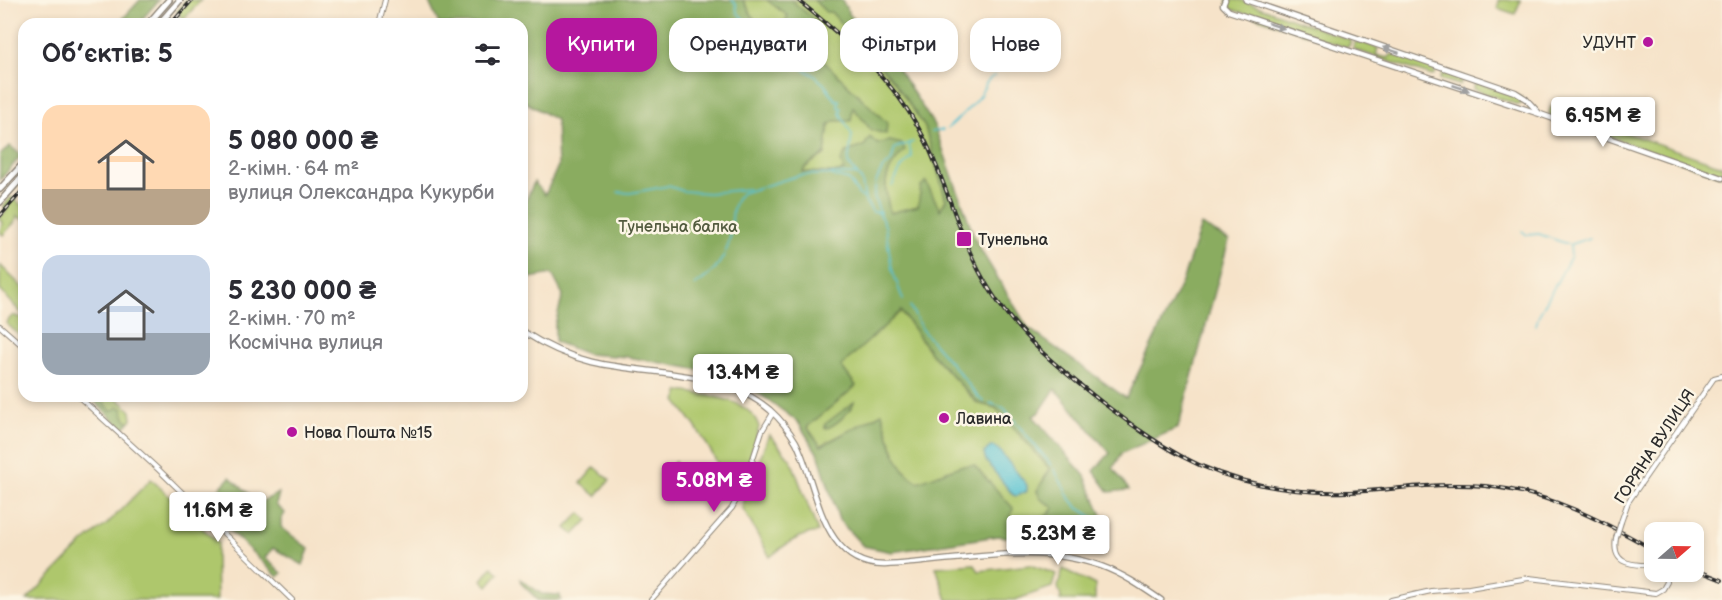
<!DOCTYPE html>
<html lang="uk">
<head>
<meta charset="utf-8">
<style>
	body { margin:0; font-family:"Balsamiq Sans",sans-serif; background:#f2f2f3; color:#2b2b33; height:100vh; display:flex; flex-direction:column; font-size:22px; white-space:nowrap }
	* { box-sizing:border-box; margin:0 }
	p { font-size:20px; color:#7c7c81 }
	.icon { flex:none; width:33px; height:33px; fill:none; stroke:currentColor; stroke-width:2; stroke-linecap:round; stroke-linejoin:round }
	.map { position:relative; flex:1; overflow:hidden }
	.panel { position:absolute; left:18px; top:18px; width:510px; height:384px; display:flex; flex-direction:column; background:#fff; border-radius:18px; box-shadow:0 3px 9px #0003 }
	.panel>* { flex:none }
	.top-card { position:absolute; left:546px; top:18px; width:570px; height:54px; display:flex; gap:12px }
	.needle { width:39px; rotate:70deg }
	.tools { position:absolute; left:1644px; top:522px; display:grid; gap:12px }
	.tools a { display:grid; place-items:center; width:60px; height:60px; border-radius:12px; background:#fff; box-shadow:0 3px 9px #0003; font-size:30px }
	.price { position:absolute; translate:-50% -51px; padding:0 14px; border-radius:6px; background:#fff; color:#222; font-size:20px; line-height:39px; filter:drop-shadow(0 2px 3px #0008) }
	.price::after { content:''; position:absolute; left:50%; top:36px; width:18px; height:14px; margin-left:-9px; background:inherit; clip-path:polygon(0 0,100% 0,50% 100%) }
	.price.active { background:#b5179e; color:#fff }
	ul { padding:0; list-style:none }
	li { display:flex; align-items:center; gap:18px; height:150px; padding:0 24px }
	li span { display:grid; place-items:center; flex:none; width:168px; height:120px; border-radius:18px; color:#555 }
	li>.icon { margin-inline-start:auto }
	span .icon { width:72px; height:72px; fill:#fffc; stroke-width:1 }
	li b { font-size:26px }
	h2 { display:flex; justify-content:space-between; align-items:center; height:72px; padding:0 24px; font-size:26px }
	.pill { padding:0 21px; border-radius:18px; background:#fff; box-shadow:0 3px 9px #0003; font-size:21px; line-height:54px }
	.pill.active { background:#b5179e; color:#fff }
	.map>svg:first-child { display:block }
	.green { fill:#aec76c; stroke:#6c794c; stroke-width:1.5 }
	.forest { fill:#8aac60; stroke:#5a6c46; stroke-width:1.5; fill-rule:evenodd }
	.water { fill:#57c2d2; stroke:#41767e; stroke-width:1.5 }
	.lines { fill:none; stroke-linecap:round; stroke-linejoin:round }
	.stream { stroke:#57c2d2; stroke-width:1.5 }
	.tertiary-casing { stroke:#90877a; stroke-width:6 }
	.secondary-casing { stroke:#90877a; stroke-width:7 }
	.primary-casing { stroke:#90877a; stroke-width:8 }
	.tertiary { stroke:#fff; stroke-width:4 }
	.secondary { stroke:#fff; stroke-width:4.5 }
	.primary { stroke:#fff; stroke-width:5 }
	.rail-casing { stroke:#2b2b2b; stroke-width:4 }
	.rail { stroke:#fcf5e5; stroke-width:1.5; stroke-dasharray:4.5; stroke-linecap:butt }
	.tertiary-bridge-casing { stroke:#90877a; stroke-width:6; stroke-linecap:butt }
	.tertiary-bridge { stroke:#fff; stroke-width:4 }
	.oneway { fill:#a0a0a0 }
	.poi-dot { fill:#b5179e; stroke:#fcf5e5; stroke-width:2 }
	.labels { text-anchor:middle; stroke-width:5; stroke-linejoin:round; paint-order:stroke }
	.poi-label { font-size:16px; fill:#2b2b2b; stroke:#fcf5e5; text-anchor:start }
	.park-label { font-size:16px; fill:#525a3e; stroke:#fcf5e5 }
	.street-label { font-size:16px; fill:#2b2b2b; stroke:#fcf5e5 }
</style>
</head>
<body>
<div class="map">
<svg width="1722" height="600" viewBox="0 0 1722 600">
	<rect width="100%" height="100%" fill="#fcf5e5"/>
	<filter id="ink" filterUnits="userSpaceOnUse"><feTurbulence type="fractalNoise" baseFrequency=".0167" numOctaves="2"/><feDisplacementMap in="SourceGraphic" scale="12" xChannelSelector="R" yChannelSelector="G"/><feConvolveMatrix kernelMatrix="1 2 1 2 8 2 1 2 1" color-interpolation-filters="sRGB"/></filter>
	<filter id="wash" filterUnits="userSpaceOnUse"><feTurbulence type="fractalNoise" baseFrequency=".008" numOctaves="4" result="noise"/><feDisplacementMap in="SourceGraphic" scale="24" xChannelSelector="R" yChannelSelector="G"/><feGaussianBlur stdDeviation="1.35" result="paint"/><feColorMatrix in="noise" values="0 0 0 0 0 0 0 0 0 0 0 0 0 0 0 0 0 1.4 0 .05"/><feComposite in="paint" operator="in"/></filter>
	<g filter="url(#wash)">
		<rect width="100%" height="100%" fill="#f6e3c9"/>
		<g class="green">
			<path d="M 186,0 L 201,0 L 183,20 L 177,11 Z"/>
			<path d="M 743,0 L 767,0 L 788,16 L 783,26 L 793,43 L 778,42 L 757,24 Z"/>
			<path d="M 791,0 L 814,0 L 826,12 L 831,12 L 894,81 L 925,127 L 946,200 L 940,210 L 926,182 L 918,206 L 890,213 C 885,192 882,179 895,160 L 890,141 L 864,146 L 856,149 L 844,171 L 833,173 L 802,172 C 807,163 817,161 825,154 L 829,125 L 835,121 L 845,120 L 853,107 L 871,108 L 814,52 L 817,22 Z"/>
			<path d="M 1227,0 L 1240,0 L 1351,40 L 1349,46 L 1345,47 L 1231,9 L 1227,7 Z"/>
			<path d="M 1497,0 L 1521,0 L 1515,14 L 1497,8 L 1499,1 Z"/>
			<path d="M 1355,42 L 1361,42 L 1378,48 L 1376,55 L 1388,58 L 1392,54 L 1432,67 L 1435,73 L 1432,76 L 1355,50 L 1353,48 Z"/>
			<path d="M 1443,71 L 1463,77 L 1460,85 L 1440,79 Z"/>
			<path d="M 1476,82 L 1520,97 L 1522,100 L 1521,104 L 1518,105 L 1473,89 Z"/>
			<path d="M 1551,107 L 1722,166 L 1722,176 L 1552,117 L 1549,113 Z"/>
			<path d="M 10,198 L 13,198 L 24,207 L 24,220 L 17,216 L 16,221 L 3,235 L 0,232 L 2,223 L 0,217 L 7,210 L 3,206 Z"/>
			<path d="M 0,265 L 24,289 L 24,332 L 20,336 L 6,323 L 12,316 L 16,316 L 20,318 L 23,315 L 0,290 Z"/>
			<path d="M 901,311 L 930,352 L 977,403 L 996,408 L 1050,469 L 1037,491 L 1040,498 L 1054,508 L 1038,525 L 1021,523 L 1011,517 L 918,482 C 895,469 890,437 882,413 L 820,446 L 807,427 L 856,386 L 841,366 Z"/>
			<path d="M 680,391 C 706,396 750,397 759,427 L 741,491 L 732,498 C 720,463 700,430 676,401 Z"/>
			<path d="M 89,396 L 115,396 L 131,411 L 132,419 L 123,429 Z"/>
			<path d="M 769,434 L 791,460 L 818,532 C 799,534 784,545 770,557 L 742,507 Z"/>
			<path d="M 675,462 L 689,493 L 682,499 L 662,478 Z"/>
			<path d="M 595,467 L 610,480 L 596,496 L 581,483 Z"/>
			<path d="M 151,479 L 218,543 L 216,556 L 217,600 L 27,600 L 84,542 L 107,524 Z"/>
			<path d="M 580,513 L 588,520 L 574,535 L 566,528 Z"/>
			<path d="M 974,564 L 979,571 L 1030,565 L 1056,574 L 1052,587 L 1015,600 L 947,600 L 936,567 Z"/>
			<path d="M 492,567 L 499,573 L 488,586 L 482,580 Z"/>
			<path d="M 1063,569 L 1095,585 L 1095,600 L 1060,600 L 1061,597 L 1058,587 Z"/>
		</g>
		<g class="forest">
			<path d="M 140,0 L 159,0 L 138,24 L 118,24 Z"/>
			<path d="M 428,0 L 743,0 L 757,24 L 777,42 L 792,43 L 789,34 L 783,26 L 788,16 L 767,0 L 791,0 L 817,22 L 814,52 L 887,123 L 886,134 L 871,130 L 853,107 L 851,121 L 835,121 L 829,125 L 825,154 C 817,160 807,163 802,172 L 833,173 L 844,171 L 841,161 L 846,152 L 864,146 L 870,137 L 877,144 L 890,141 L 902,144 L 905,150 C 883,173 883,182 890,213 L 918,206 L 921,186 L 926,182 L 940,210 L 946,200 L 925,127 L 894,81 L 831,12 L 826,12 L 814,0 L 842,0 L 850,15 L 893,61 L 934,125 L 977,244 L 1028,328 L 1126,398 L 1182,282 L 1201,225 L 1229,240 L 1178,428 L 1122,453 L 1113,468 L 1129,490 L 1109,492 L 1094,471 L 1110,453 L 1055,389 L 1039,413 L 1033,416 L 1085,476 L 1108,529 L 1097,550 L 1074,545 L 998,536 L 892,552 L 863,546 L 839,520 L 819,456 L 798,422 L 767,399 L 740,381 L 706,371 L 628,357 L 587,354 L 555,342 L 555,324 L 563,295 L 552,274 L 530,278 L 522,265 L 522,210 L 534,182 L 545,195 L 558,166 L 556,120 L 522,100 L 522,24 L 439,24 ZM 901,311 L 930,352 L 978,403 L 996,408 L 1050,469 L 1037,491 L 1040,498 L 1054,508 L 1038,524 L 1021,523 L 1011,517 L 1013,508 L 974,465 L 960,466 L 918,482 C 895,470 889,436 882,413 L 821,446 L 807,427 L 856,386 L 841,366 Z"/>
			<path d="M 10,146 L 20,154 L 20,157 L 0,180 L 0,155 Z"/>
			<path d="M 89,396 L 99,396 L 111,411 L 118,407 L 122,408 L 125,418 L 129,422 L 123,429 Z"/>
			<path d="M 854,402 C 851,411 834,428 825,428 L 825,424 Z"/>
			<path d="M 230,477 L 257,501 L 263,501 L 279,493 L 276,505 L 285,513 L 281,520 L 281,527 L 309,549 L 303,565 L 273,548 L 265,558 L 282,573 L 278,577 L 223,524 L 222,516 L 207,502 Z"/>
			<path d="M 520,579 L 542,594 L 560,595 L 561,600 L 538,600 L 521,583 Z"/>
		</g>
		<path class="water" d="M 993,446 L 999,450 L 1027,485 L 1027,491 L 1017,496 L 1013,495 L 986,461 L 984,453 L 989,448 Z"/>
		<g class="lines">
			<g class="stream">
				<path d="M 732,0 L 736,4 L 737,12 L 752,28 L 786,51 L 805,70 L 814,75 L 825,85 L 835,100 L 839,100 L 838,107 L 841,108 L 840,113 L 852,135 L 848,163 L 862,181 L 865,201 L 873,212 L 878,212 L 885,225 L 892,269 L 903,300"/>
				<path d="M 948,128 C 959,118 971,108 980,95 C 985,88 985,79 995,76"/>
				<path d="M 932,132 L 943,130"/>
				<path d="M 833,176 L 849,180 L 858,194 L 863,198"/>
				<path d="M 892,186 L 901,168 L 912,157 L 909,145"/>
				<path d="M 618,192 L 630,193 L 668,186 L 683,191 L 709,193 L 748,189"/>
				<path d="M 880,213 L 874,196 L 876,182 L 882,169 L 891,162 L 895,148 L 913,142"/>
				<path d="M 1522,231 L 1527,235 L 1539,234 L 1570,245 L 1571,256 L 1539,315 L 1536,325"/>
				<path d="M 1571,244 L 1590,238"/>
				<path d="M 695,285 C 715,273 728,255 731,232 C 733,217 730,204 742,193 L 800,175 L 857,174"/>
				<path d="M 910,306 L 922,330 L 957,370 L 979,398 L 984,402"/>
				<path d="M 990,403 L 1004,408 L 1052,466"/>
				<path d="M 1054,469 L 1069,497 L 1077,507 L 1094,518"/>
			</g>
		</g>
	</g>
	<g filter="url(#ink)">
		<g class="lines">
			<g class="tertiary-casing">
				<g id="tertiary">
					<path d="M 379,24 L 385,0"/>
					<path d="M 0,326 L 24,347"/>
					<path d="M 78,396 L 159,470 L 292,600"/>
					<path d="M 1621,522 L 1628,502 L 1714,378 L 1722,376"/>
					<path d="M 1616,538 C 1611,567 1634,564 1654,566"/>
					<path d="M 651,600 L 732,508 L 745,483 L 762,431 L 773,413"/>
					<path d="M 1391,600 L 1431,591 L 1469,588 L 1529,578 L 1656,593 L 1663,589 L 1667,582 L 1665,572"/>
				</g>
			</g>
			<g class="secondary-casing">
				<g id="secondary">
					<path d="M 1225,0 L 1223,5 L 1229,11 L 1540,114 L 1722,178"/>
					<path d="M 1246,0 L 1515,92 L 1526,99 L 1538,112"/>
					<path d="M 522,331 C 544,345 567,356 592,362 C 652,376 721,368 770,410 C 780,419 789,430 796,442 C 818,485 820,566 885,565 C 957,562 1031,541 1101,566 C 1123,574 1142,587 1161,600"/>
				</g>
			</g>
			<g class="primary-casing">
				<g id="primary">
					<path d="M 148,24 L 169,0"/>
					<path d="M 159,24 L 180,0"/>
					<path d="M 0,189 L 24,163"/>
					<path d="M 0,202 L 24,175"/>
				</g>
			</g>
			<use href="#tertiary" class="tertiary"/>
			<use href="#secondary" class="secondary"/>
			<use href="#primary" class="primary"/>
			<g class="rail-casing">
				<g id="rail">
					<path d="M 798,0 C 849,42 893,78 924,138 C 949,188 960,243 990,290 C 1019,337 1061,370 1103,403 C 1128,422 1153,441 1181,456 C 1231,483 1290,494 1347,492 C 1393,490 1439,482 1485,486 C 1548,492 1601,520 1654,550"/>
					<path d="M 171,24 L 192,0"/>
					<path d="M 0,216 L 24,189"/>
					<path d="M 1694,569 L 1722,580"/>
				</g>
			</g>
			<use href="#rail" class="rail"/>
			<g class="tertiary-bridge-casing">
				<path id="tertiary-bridge" d="M 1616,538 L 1621,522"/>
			</g>
			<use href="#tertiary-bridge" class="tertiary-bridge"/>
		</g>
		<defs><path id="oneway-solid" d="M-6-.8H1V-3.2L6.5 0L1 3.2V.8H-6Z" transform="scale(1.5)"/></defs>
		<g class="oneway">
			<use href="#oneway-solid" transform="translate(1276 26) rotate(18)"/>
			<use href="#oneway-solid" transform="translate(1391 50) rotate(-161)"/>
			<use href="#oneway-solid" transform="translate(1461 88) rotate(19)"/>
		</g>
	</g>
	<g class="poi-dot">
		<circle cx="1648" cy="42" r="6"/>
		<rect x="956" y="231" width="16" height="16" rx="3"/>
		<circle cx="944" cy="418" r="6"/>
		<circle cx="292" cy="432" r="6"/>
	</g>
	<g class="labels">
		<g class="poi-label">
			<text x="1636" y="48" text-anchor="end">УДУНТ</text>
			<text x="978" y="245">Тунельна</text>
			<text x="956" y="424">Лавина</text>
			<text x="304" y="438">Нова Пошта №15</text>
		</g>
		<g class="park-label">
			<text x="678" y="232">Тунельна балка</text>
		</g>
		<g class="street-label">
			<text transform="translate(1654 446) rotate(-57)" y="6">ГОРЯНА ВУЛИЦЯ</text>
		</g>
	</g>
</svg>
<div class="tools">
<a><svg class="needle" viewBox="-14 -14 28 28"><path d="M0-13l5 13h-10z" fill="#e53935"/><path d="M0 13l5-13h-10z" fill="#7c7c81"/></svg></a>
</div>
<b class="price" style="left:1603px;top:148px">6.95M ₴</b>
<b class="price" style="left:743px;top:405px">13.4M ₴</b>
<b class="price active" style="left:714px;top:513px">5.08M ₴</b>
<b class="price" style="left:218px;top:543px">11.6M ₴</b>
<b class="price" style="left:1058px;top:566px">5.23M ₴</b>
<div class="top-card">
<a class="pill active">Купити</a>
<a class="pill">Орендувати</a>
<a class="pill">Фільтри</a>
<a class="pill">Нове</a>
</div>
<section class="panel">
<h2>Об’єктів: 5<svg class="icon" aria-label="filters" viewBox="0 0 24 24"><path d="M4 7h16M4 17h16"/><circle cx="9" cy="7" r="2"/><circle cx="15" cy="17" r="2"/></svg></h2>
<ul>
<li><span style="background:linear-gradient(#ffd9b3 70%,#b9a48a 0)"><svg class="icon" aria-label="home" viewBox="0 0 24 24"><path d="M3 11l9-7 9 7M6 9v11h12V9"/></svg></span><div><b>5 080 000 ₴</b><p>2-кімн. · 64 m²</p><p>вулиця Олександра Кукурби</p></div></li>
<li><span style="background:linear-gradient(#c9d6e8 65%,#9aa5b1 0)"><svg class="icon" aria-label="home" viewBox="0 0 24 24"><path d="M3 11l9-7 9 7M6 9v11h12V9"/></svg></span><div><b>5 230 000 ₴</b><p>2-кімн. · 70 m²</p><p>Космічна вулиця</p></div></li>
</ul>
</section>
</div>
</body>
</html>
